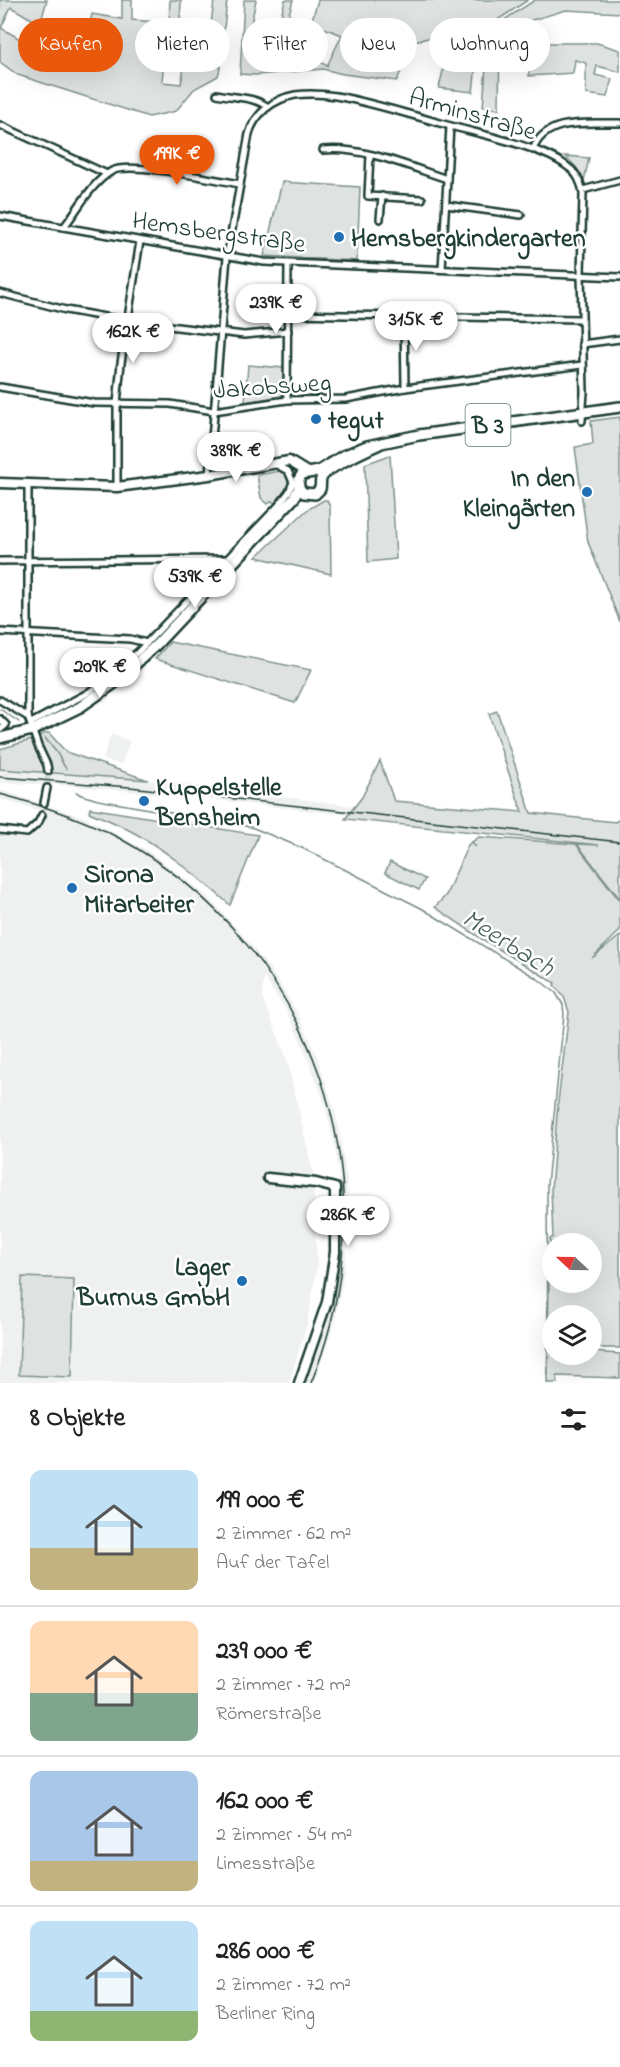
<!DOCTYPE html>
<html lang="de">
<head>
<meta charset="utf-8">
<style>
	body { margin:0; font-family:"Indie Flower",sans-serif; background:#f6f6f6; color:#222; height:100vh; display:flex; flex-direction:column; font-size:22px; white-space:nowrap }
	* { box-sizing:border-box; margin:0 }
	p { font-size:20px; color:#767676 }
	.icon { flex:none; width:33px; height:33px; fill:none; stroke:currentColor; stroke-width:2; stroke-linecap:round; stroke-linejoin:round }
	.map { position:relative; height:1383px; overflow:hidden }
	.panel { display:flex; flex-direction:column; background:#fff; flex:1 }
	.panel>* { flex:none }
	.guide { position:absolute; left:18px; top:18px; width:585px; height:54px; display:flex; gap:12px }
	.needle { width:39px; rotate:292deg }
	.controls { position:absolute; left:542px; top:1233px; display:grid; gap:12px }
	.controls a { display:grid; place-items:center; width:60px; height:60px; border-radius:50%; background:#fff; box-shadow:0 6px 24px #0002; font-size:30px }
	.price { position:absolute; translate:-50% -51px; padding:0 14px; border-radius:21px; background:#fff; color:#222; font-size:20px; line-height:39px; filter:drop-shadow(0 2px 3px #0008) }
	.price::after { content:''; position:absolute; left:50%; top:36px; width:18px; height:14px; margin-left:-9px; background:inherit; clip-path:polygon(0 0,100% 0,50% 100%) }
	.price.selected { background:#ea580c; color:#fff }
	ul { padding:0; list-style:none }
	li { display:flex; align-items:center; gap:18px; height:150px; padding:0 30px }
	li+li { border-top:2px solid #e0e0e0 }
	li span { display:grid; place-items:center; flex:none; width:168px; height:120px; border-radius:12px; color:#555 }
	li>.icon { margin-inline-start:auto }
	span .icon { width:72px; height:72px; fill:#fffc; stroke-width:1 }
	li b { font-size:26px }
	h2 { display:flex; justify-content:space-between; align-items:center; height:72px; padding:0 30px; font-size:26px }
	.pill { padding:0 21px; border-radius:27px; background:#fff; box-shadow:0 6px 24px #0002; font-size:21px; line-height:54px }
	.pill.selected { background:#ea580c; color:#fff }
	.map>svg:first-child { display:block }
	.built { fill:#eef1f0 }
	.green { fill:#dee3e2; stroke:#7e908b; stroke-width:1.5; fill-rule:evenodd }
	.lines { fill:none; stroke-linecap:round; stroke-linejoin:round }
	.stream { stroke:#758883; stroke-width:1.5 }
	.street-tunnel { stroke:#d2d8d6; stroke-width:5; stroke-dasharray:5 2.5; stroke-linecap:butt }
	.street-casing { stroke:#1f3d34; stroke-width:10 }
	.secondary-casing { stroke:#1f3d34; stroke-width:13 }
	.primary-casing { stroke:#1f3d34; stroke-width:14 }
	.street { stroke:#fff; stroke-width:5 }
	.secondary { stroke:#fff; stroke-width:8 }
	.primary { stroke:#fff; stroke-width:9 }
	.rail { stroke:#1f3d34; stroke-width:1.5 }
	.poi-dot { fill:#1f6fb2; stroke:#fff; stroke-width:2 }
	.labels { text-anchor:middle; stroke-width:5; stroke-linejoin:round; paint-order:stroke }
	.shield { fill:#fff; stroke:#627771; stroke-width:1.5 }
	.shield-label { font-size:24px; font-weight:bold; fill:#1f3d34 }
	.street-label { font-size:26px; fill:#1f3d34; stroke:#fff }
	.poi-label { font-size:26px; font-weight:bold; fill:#1f3d34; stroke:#fff; text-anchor:start }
	.water-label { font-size:27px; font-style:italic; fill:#4a625b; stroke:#fff }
</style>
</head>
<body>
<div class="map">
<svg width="620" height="1383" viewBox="0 0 620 1383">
	<rect width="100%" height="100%" fill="#fff"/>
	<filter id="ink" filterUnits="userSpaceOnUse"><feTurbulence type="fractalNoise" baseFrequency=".0167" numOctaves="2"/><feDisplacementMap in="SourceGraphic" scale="12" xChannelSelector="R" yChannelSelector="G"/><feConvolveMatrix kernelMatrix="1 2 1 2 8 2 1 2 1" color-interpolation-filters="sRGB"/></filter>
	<g filter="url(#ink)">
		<g class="built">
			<path d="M 111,734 L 130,741 L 121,765 L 103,759 Z"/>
			<path d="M 0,769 L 148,780 L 355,806 L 415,811 L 396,820 L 128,791 L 62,785 L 0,783 Z"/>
			<path d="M 0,790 L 86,818 L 148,851 L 183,877 L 211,900 L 240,932 L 271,970 L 298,1014 L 317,1056 L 337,1118 L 347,1181 L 348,1226 L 345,1267 L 335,1322 L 314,1383 L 306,1383 L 330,1314 L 338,1277 L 340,1242 L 339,1176 L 333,1136 L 322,1096 L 301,1042 L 286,1010 L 264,978 L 262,997 L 287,1059 L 313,1173 L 317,1267 L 307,1324 L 289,1383 L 0,1383 L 0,834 L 24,837 L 38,833 L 48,813 L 0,799 Z"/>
		</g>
		<g class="green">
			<path d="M 0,0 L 47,0 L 40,24 L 11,7 L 1,28 L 34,47 L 83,61 L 92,14 L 122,19 L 122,0 L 132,0 L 132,20 L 167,23 L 162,82 L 181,84 L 191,30 L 190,24 L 211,25 L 214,0 L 227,0 L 220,68 L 218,76 L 194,89 L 176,111 L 149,117 L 18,75 L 0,62 Z"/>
			<path d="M 170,0 L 181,0 L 180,24 L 169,24 Z"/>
			<path d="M 244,0 L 256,0 L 250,29 L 276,36 L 285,0 L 293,0 L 282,39 L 327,66 L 342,35 L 311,23 L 318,0 L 528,0 L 478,33 L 468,30 L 404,43 L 410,47 L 397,81 L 343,74 L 323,69 L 256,75 L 240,74 Z"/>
			<path d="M 535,0 L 620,0 L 620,13 L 566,10 L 488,33 L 487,31 Z"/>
			<path d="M 500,36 L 499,109 L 483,107 L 488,39 Z"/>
			<path d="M 479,40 L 473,92 L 439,88 L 449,44 Z"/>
			<path d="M 529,43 L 597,43 L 620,50 L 620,72 L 597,66 L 595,75 L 612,79 L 607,97 L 586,94 L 586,63 L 575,60 L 573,73 L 529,76 Z"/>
			<path d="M 565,156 L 589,158 L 584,181 L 576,167 Z"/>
			<path d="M 282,182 L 360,187 L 357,261 L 264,256 Z"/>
			<path d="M 248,365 L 284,368 L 282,396 L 245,402 Z"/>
			<path d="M 620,417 L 620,622 L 588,542 L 575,447 L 593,444 L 591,421 Z"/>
			<path d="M 390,455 L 396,559 L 368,562 L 365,464 Z"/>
			<path d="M 280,471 L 286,472 C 294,485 283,494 275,503 L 272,501 L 268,504 L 261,498 L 257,475 Z"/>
			<path d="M 324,500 L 327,500 L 330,507 L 331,574 L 256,557 L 307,510 Z"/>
			<path d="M 170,642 L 311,670 L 295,703 L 155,659 Z"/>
			<path d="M 497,711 L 531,813 L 615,822 L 620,819 L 620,899 L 577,844 L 599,845 L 345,819 L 362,797 L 380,761 L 394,801 L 522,812 L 489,714 Z"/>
			<path d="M 46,733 L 49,733 L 66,752 L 148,780 L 0,769 L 0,749 L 31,740 Z"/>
			<path d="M 90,808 L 258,835 L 230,905 C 197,876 162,846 123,827 C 112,821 100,817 89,812 Z"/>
			<path d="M 479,837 L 576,844 L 620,901 L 620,931 L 592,958 L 620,936 L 620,1348 L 591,1348 L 591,1316 L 552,1316 L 552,1354 L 591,1354 L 591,1352 L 620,1354 L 620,1378 L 557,1376 L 557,1383 L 547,1383 L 550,1239 L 553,1237 L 551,1190 L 558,1102 L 569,1012 L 564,997 L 554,985 L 555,983 L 482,939 L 435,907 L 446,895 L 468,845 L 471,842 L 476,847 L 472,842 ZM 552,1244 L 591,1244 L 591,1282 L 552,1282 Z"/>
			<path d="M 390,862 L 425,879 L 419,890 L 385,873 Z"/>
			<path d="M 22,1277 L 74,1279 L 72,1377 L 19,1375 Z"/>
		</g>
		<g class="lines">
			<g class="stream">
				<path d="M 0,709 L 19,722"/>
				<path d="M 45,738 L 57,753 L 66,769"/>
				<path d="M 76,792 L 81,795 L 98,800 L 251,827 L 302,848 L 421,908 L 538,979 L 556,993 L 563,1005 L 564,1015 L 547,1185 L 548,1383"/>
			</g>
			<g class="street-tunnel">
				<path d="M 47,788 L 48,771"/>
				<path d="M 42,815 L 44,803"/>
			</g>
			<g class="street-casing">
				<g id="street">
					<path d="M 217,94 C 233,98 254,96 268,107"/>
					<path d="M 0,125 L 107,174"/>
					<path d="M 323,150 C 362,146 410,167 447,179"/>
					<path d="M 533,150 C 545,116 591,124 620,123"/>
					<path d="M 370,155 L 368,196 L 422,199"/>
					<path d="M 583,190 L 620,180"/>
					<path d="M 446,205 L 521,215"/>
					<path d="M 0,216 L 264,262 L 620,277"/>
					<path d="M 380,219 L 382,196"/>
					<path d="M 64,227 C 78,209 92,182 112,171 C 130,161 216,180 240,184"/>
					<path d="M 442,269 L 450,126"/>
					<path d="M 0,293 L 66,310 L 127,321 L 244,335 L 288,331"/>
					<path d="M 288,314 L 581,319"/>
					<path d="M 404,316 L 405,388"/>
					<path d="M 582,344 L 620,339"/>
					<path d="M 0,387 L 94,403 L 170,404 L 214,411 L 287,400 L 346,399 L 405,388 L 582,365"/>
					<path d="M 287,400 L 288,263"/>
					<path d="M 209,475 L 227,257 L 249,134 C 255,113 274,99 295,95 C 309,93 323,94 336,96 C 374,103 411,115 447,125 C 479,134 544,147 568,167 C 577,173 582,184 583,194 L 581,275 L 584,392 L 582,421"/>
					<path d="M 28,484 L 28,717 L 38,746 L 47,765 L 48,771"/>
					<path d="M 117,487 L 117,404 L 121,363 L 140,241"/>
					<path d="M 0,561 L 226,559"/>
					<path d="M 0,632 L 130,639 L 147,643"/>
					<path d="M 0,700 L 28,717"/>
					<path d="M 0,719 L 6,725 L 0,730"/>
					<path d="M 31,723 L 86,694 L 109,678 L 139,651 L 279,505 L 289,492 L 293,482 L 288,471 L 275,464"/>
					<path d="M 44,803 L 47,788"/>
					<path d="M 0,830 L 27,833 L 38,823 L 42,815"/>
				</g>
			</g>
			<g class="secondary-casing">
				<g id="secondary">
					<path d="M 0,483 L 117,487 L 209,475 L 289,461 L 307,472"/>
					<path d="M 268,1178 L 316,1183 L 335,1188 L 335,1252 L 327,1302 L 299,1383"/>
				</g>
			</g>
			<g class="primary-casing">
				<g id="primary">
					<path d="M 381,443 C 370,449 324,468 321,479 C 320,483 321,486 320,489 L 315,494 L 304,493 C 297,488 297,481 302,474 L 319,471 L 343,456 L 367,446 L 419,435 L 620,407"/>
					<path d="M 0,738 L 33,730 L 45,724 L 80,707 L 116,682 L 156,645 L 294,498 L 299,488"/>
				</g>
			</g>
			<use href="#street" class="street"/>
			<use href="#secondary" class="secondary"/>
			<use href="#primary" class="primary"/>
			<g class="rail">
				<path d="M 0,777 L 130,787 L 620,842"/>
				<path d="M 0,794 C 41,805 82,818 119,838 C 313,945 395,1179 311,1383"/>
			</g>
		</g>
	</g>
	<g class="poi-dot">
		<circle cx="339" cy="237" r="6"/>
		<circle cx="316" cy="419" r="6"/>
		<circle cx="587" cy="492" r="6"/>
		<circle cx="144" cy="801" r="6"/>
		<circle cx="72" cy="888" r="6"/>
		<circle cx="242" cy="1281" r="6"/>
	</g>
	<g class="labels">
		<rect class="shield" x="465.5" y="404" width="45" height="42" rx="4.5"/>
		<g class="shield-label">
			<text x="488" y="433">B 3</text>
		</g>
		<g class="street-label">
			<text transform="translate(473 113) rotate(16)" y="9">Arminstraße</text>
			<text transform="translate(219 231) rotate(8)" y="9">Hemsbergstraße</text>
			<text transform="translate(272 385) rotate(-4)" y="9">Jakobsweg</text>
		</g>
		<g class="poi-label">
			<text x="351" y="246">Hemsbergkindergarten</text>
			<text x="328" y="428">tegut</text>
			<text x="575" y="486" text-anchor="end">In den<tspan x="575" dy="30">Kleingärten</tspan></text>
			<text x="156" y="795">Kuppelstelle<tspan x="156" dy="30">Bensheim</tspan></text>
			<text x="84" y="882">Sirona<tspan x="84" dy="30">Mitarbeiter</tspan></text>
			<text x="230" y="1275" text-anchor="end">Lager<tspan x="230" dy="30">Burnus GmbH</tspan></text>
		</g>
		<g class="water-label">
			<text transform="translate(509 942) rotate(32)" y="9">Meerbach</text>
		</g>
	</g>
</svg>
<div class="controls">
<a><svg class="needle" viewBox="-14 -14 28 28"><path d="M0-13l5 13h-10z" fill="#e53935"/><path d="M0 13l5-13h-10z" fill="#767676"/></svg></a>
<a><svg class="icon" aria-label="layers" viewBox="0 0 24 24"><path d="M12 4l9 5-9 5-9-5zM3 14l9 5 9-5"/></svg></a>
</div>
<b class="price selected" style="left:177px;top:186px">199K €</b>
<b class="price" style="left:276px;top:335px">239K €</b>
<b class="price" style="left:416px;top:352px">315K €</b>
<b class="price" style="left:133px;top:364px">162K €</b>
<b class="price" style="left:236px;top:483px">389K €</b>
<b class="price" style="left:195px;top:609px">539K €</b>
<b class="price" style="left:100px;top:699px">209K €</b>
<b class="price" style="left:348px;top:1247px">286K €</b>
<div class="guide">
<a class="pill selected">Kaufen</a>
<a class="pill">Mieten</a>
<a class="pill">Filter</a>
<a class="pill">Neu</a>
<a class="pill">Wohnung</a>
</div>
</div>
<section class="panel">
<h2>8 Objekte<svg class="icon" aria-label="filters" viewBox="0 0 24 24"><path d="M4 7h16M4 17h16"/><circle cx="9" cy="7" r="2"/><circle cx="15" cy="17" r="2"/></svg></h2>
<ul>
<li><span style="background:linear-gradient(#bfe0f5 65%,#c2b280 0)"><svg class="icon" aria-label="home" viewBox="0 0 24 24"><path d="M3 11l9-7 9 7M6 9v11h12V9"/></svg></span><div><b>199 000 €</b><p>2 Zimmer · 62 m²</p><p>Auf der Tafel</p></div></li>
<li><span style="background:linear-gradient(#ffd9b3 60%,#7fa58c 0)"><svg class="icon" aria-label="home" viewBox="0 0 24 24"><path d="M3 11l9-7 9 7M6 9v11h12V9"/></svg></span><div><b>239 000 €</b><p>2 Zimmer · 72 m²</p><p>Römerstraße</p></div></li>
<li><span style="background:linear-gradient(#a9c7e8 75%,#c2b280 0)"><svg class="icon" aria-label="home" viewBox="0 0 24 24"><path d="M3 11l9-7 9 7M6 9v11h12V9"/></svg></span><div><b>162 000 €</b><p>2 Zimmer · 54 m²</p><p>Limesstraße</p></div></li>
<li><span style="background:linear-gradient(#bfe0f5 75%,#8fb573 0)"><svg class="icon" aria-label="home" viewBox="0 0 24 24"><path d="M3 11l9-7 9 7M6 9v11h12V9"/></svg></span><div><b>286 000 €</b><p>2 Zimmer · 72 m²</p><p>Berliner Ring</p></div></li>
</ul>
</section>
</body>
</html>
